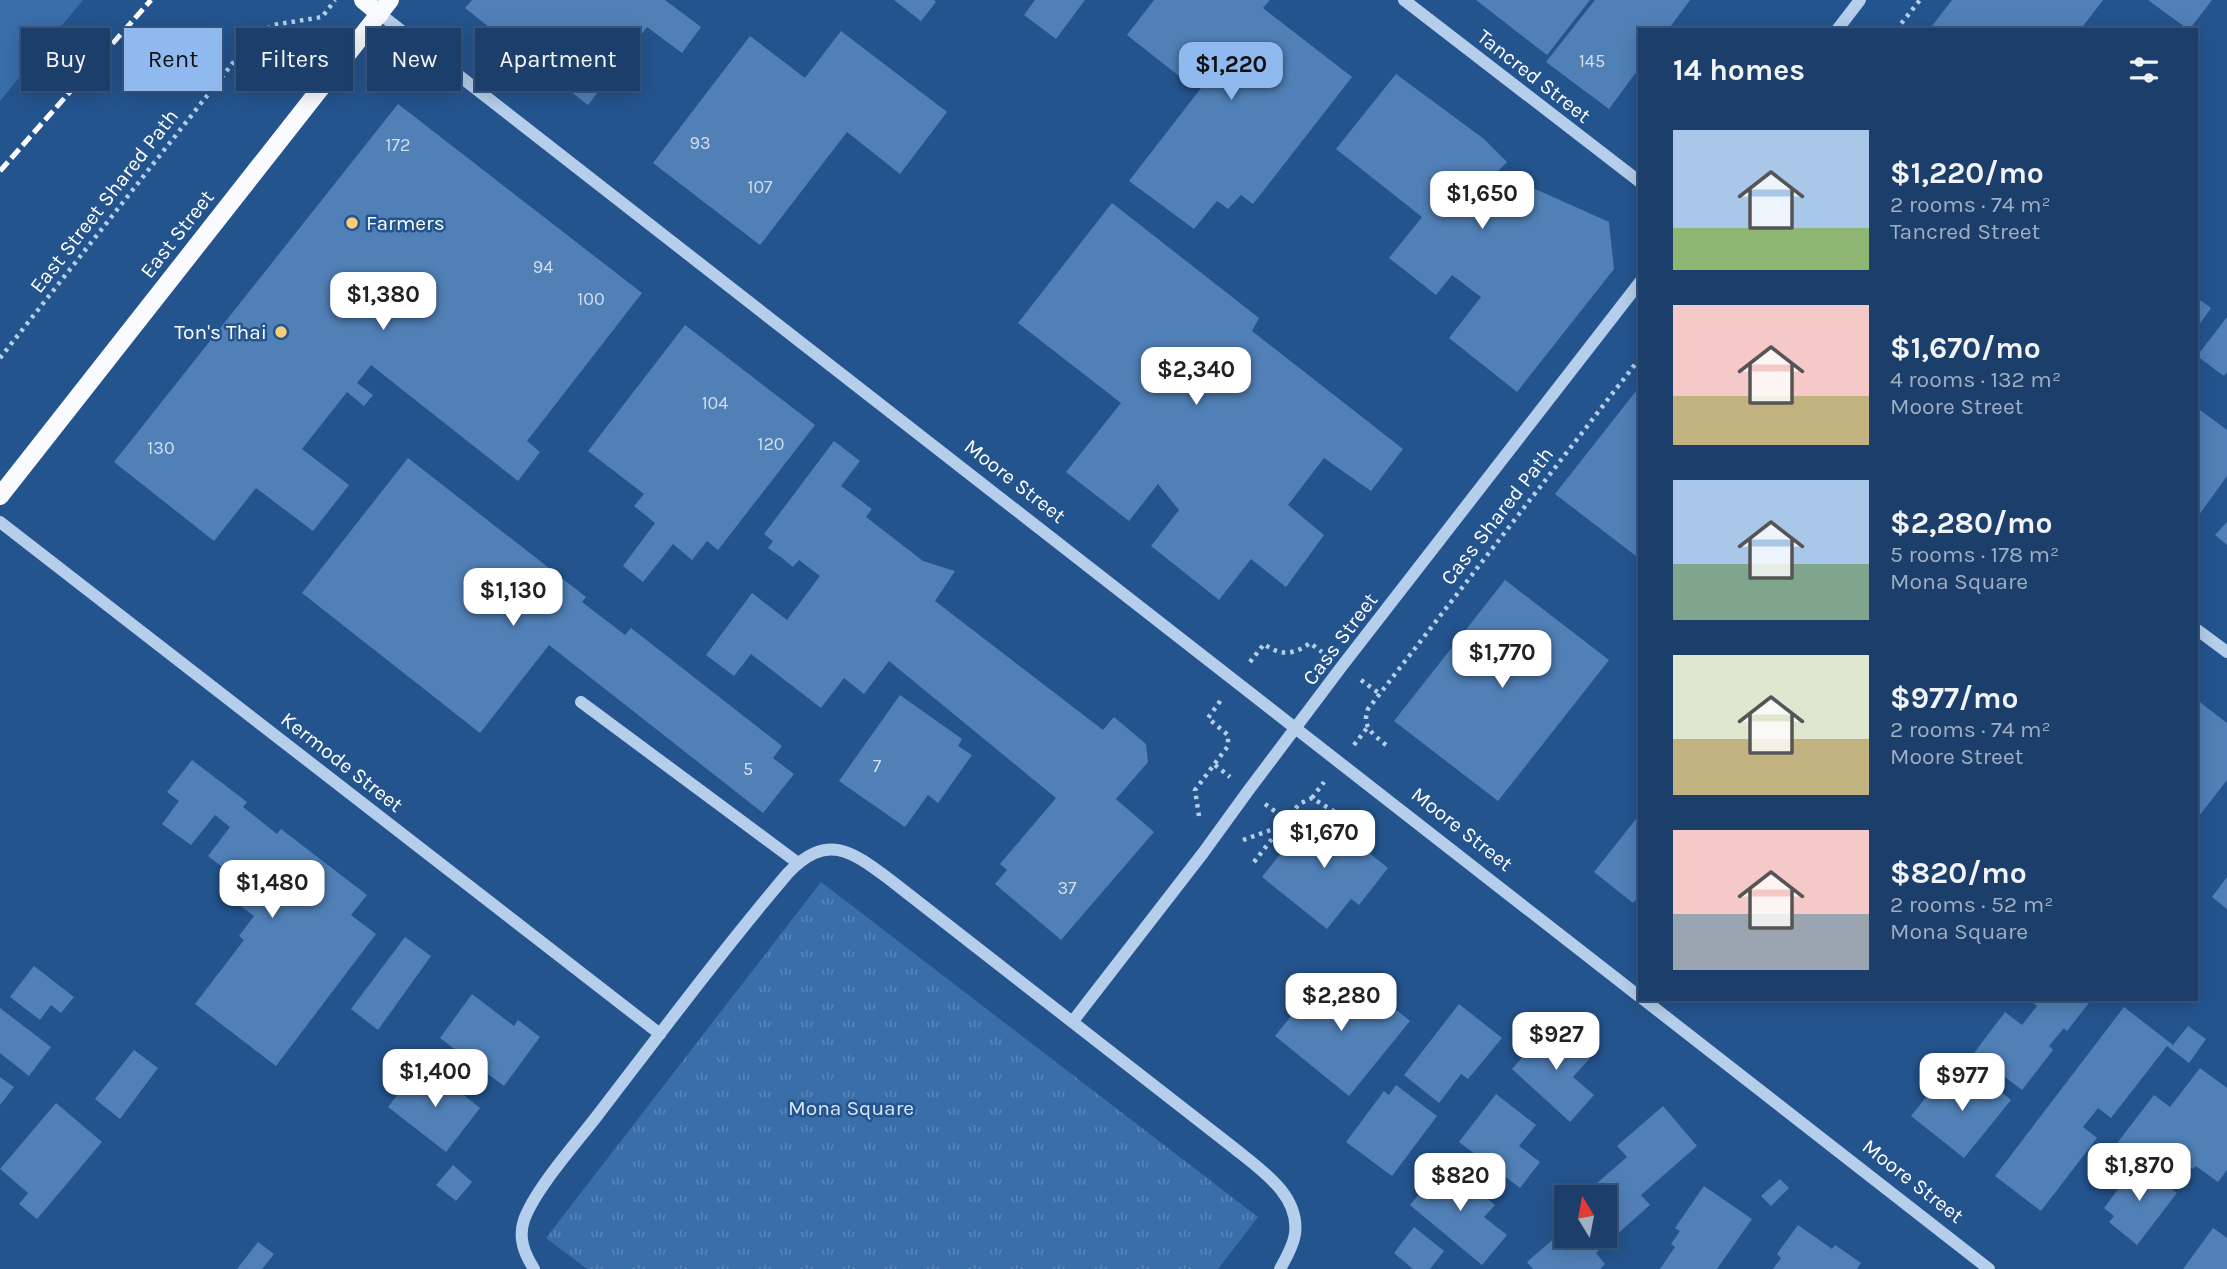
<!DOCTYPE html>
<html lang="en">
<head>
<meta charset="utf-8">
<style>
	body { margin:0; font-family:Karla,sans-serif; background:#244670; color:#f1f3f6; height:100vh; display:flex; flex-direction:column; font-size:26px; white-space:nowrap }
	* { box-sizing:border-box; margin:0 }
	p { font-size:23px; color:#a0afc1 }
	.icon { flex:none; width:38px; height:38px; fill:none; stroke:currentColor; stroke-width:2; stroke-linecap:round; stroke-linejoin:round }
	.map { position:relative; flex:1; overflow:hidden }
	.side { position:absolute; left:1638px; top:28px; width:560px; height:973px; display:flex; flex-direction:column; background:#1b3f6a; border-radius:0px; box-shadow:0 4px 18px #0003,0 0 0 2px #39587e }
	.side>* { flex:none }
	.banner { position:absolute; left:21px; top:28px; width:665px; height:63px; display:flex; gap:14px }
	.needle { width:46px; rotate:350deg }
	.buttons { position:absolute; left:1554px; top:1185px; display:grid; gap:14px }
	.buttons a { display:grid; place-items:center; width:63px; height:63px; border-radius:0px; background:#1b3f6a; box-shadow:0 4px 18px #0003,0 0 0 2px #39587e; font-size:35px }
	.price { position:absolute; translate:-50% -60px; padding:0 16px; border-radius:14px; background:#fff; color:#222; font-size:23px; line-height:46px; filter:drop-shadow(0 2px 4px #0008) }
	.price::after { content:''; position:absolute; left:50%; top:42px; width:21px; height:16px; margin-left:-10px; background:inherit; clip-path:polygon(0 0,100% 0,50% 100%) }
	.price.current { background:#90b9f0; color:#111 }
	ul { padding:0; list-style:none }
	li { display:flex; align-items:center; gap:21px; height:175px; padding:0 35px }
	li span { display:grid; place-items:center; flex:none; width:196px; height:140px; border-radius:0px; color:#555 }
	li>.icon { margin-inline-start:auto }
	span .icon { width:84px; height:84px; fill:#fffc; stroke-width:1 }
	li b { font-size:30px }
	h2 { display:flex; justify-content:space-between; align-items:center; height:84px; padding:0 35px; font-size:30px }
	.tag { padding:0 24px; border-radius:0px; background:#1b3f6a; box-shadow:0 4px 18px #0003,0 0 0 2px #39587e; font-size:24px; line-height:63px }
	.tag.current { background:#90b9f0; color:#111 }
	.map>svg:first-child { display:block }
	.grass { fill:url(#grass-tufts) }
	.garden { fill:#396eab }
	.building { fill:#5180b7 }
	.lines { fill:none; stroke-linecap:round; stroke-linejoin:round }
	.path { stroke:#b4ceeb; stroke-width:4.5; stroke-dasharray:3.5 5; stroke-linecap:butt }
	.minor { stroke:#b4ceeb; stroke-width:12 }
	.major { stroke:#f9fbff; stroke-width:18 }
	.rail { stroke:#fff; stroke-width:5; stroke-dasharray:12 5; stroke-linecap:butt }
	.poi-dot { fill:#f6cf78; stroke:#24548e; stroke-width:2.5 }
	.labels { text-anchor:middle; stroke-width:5; stroke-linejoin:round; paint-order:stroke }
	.number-label { font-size:18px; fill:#d4dfed }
	.street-label { font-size:21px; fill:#fff; stroke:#24548e }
	.poi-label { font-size:21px; fill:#fff; stroke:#24548e; text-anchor:start }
	.park-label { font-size:21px; fill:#d9e8f8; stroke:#24548e }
</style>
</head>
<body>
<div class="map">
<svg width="2227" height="1269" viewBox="0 0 2227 1269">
	<defs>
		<pattern id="grass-tufts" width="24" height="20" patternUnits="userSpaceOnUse" patternTransform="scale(1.75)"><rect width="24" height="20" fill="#396eab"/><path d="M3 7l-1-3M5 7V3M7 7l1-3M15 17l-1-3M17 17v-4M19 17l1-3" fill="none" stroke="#5784b8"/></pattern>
	</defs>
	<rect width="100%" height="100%" fill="#24548e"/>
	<path class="grass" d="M 821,882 L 1258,1217 L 1218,1269 L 587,1269 L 546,1238 Z"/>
	<path class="garden" d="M 0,0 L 83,0 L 0,101 Z"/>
	<g class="building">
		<path d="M 472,0 L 665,0 L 701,27 L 682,53 L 647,27 L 588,105 L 465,8 Z"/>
		<path d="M 894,0 L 934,0 L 936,2 L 921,21 Z"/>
		<path d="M 1035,0 L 1085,0 L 1056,39 L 1024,15 Z"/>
		<path d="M 1154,0 L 1270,0 L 1263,8 L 1352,77 L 1253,204 L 1241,195 L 1228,209 L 1217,201 L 1194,229 L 1129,181 L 1208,79 L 1189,64 L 1179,76 L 1127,35 Z"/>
		<path d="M 1476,0 L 1590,0 L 1547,55 Z"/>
		<path d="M 1595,0 L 1690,0 L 1668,30 L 1640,30 L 1640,67 L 1609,109 L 1546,62 Z"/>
		<path d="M 1952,0 L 2103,0 L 2080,30 L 1929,30 Z"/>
		<path d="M 2148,0 L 2212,0 L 2189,30 Z"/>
		<path d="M 841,31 L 947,112 L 900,174 L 847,132 L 760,245 L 653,163 L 750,36 L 805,78 Z"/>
		<path d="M 1396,74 L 1484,139 L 1507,162 L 1497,172 L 1609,222 L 1614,269 L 1517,392 L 1449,338 L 1481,297 L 1452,275 L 1436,295 L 1389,258 L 1422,217 L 1336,149 Z"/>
		<path d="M 398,104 L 642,293 L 527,441 L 540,452 L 518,481 L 371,365 L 357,383 L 373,395 L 364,406 L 347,392 L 302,449 L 349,485 L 313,531 L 256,488 L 214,541 L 114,462 Z"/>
		<path d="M 1112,203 L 1259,318 L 1252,331 L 1403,449 L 1371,491 L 1324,458 L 1288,505 L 1324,535 L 1286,587 L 1251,559 L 1219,600 L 1151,546 L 1179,510 L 1158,484 L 1129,521 L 1066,472 L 1121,403 L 1018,323 Z"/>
		<path d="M 2196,297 L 2211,308 L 2196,329 Z"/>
		<path d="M 2227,317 L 2227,372 L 2224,376 L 2197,356 Z"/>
		<path d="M 685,325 L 815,425 L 718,550 L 707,541 L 692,560 L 673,544 L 643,582 L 623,566 L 655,523 L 634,506 L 644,494 L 588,451 Z"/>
		<path d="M 1640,386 L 1640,559 L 1555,494 Z"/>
		<path d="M 2196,407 L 2227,430 L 2227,476 L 2196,519 Z"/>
		<path d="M 834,441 L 860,461 L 841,486 L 872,509 L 866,517 L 923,561 L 955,571 L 935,601 L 1103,730 L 1114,717 L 1146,744 L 1148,762 L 1116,799 L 1154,832 L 1061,940 L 995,884 L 1007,870 L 1000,864 L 1056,798 L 889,661 L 864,694 L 844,678 L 821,708 L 751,654 L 734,676 L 706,655 L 752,593 L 787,620 L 820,576 L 799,560 L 793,567 L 782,558 L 768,548 L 773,541 L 764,534 Z"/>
		<path d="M 408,458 L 586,597 L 582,602 L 625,635 L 631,628 L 782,746 L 773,758 L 794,774 L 763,813 L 549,645 L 480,733 L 302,593 Z"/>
		<path d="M 2227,522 L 2227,545 L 2215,535 Z"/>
		<path d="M 1505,580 L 1609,660 L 1498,801 L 1394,721 Z"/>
		<path d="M 900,695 L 962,739 L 958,746 L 972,755 L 938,803 L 928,795 L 905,827 L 839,781 Z"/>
		<path d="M 2196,699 L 2227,723 L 2227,780 L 2196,820 Z"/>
		<path d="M 192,760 L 247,802 L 243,807 L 277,834 L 281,829 L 367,895 L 351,915 L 376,934 L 276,1066 L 195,1004 L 244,940 L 239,936 L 254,916 L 231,899 L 243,883 L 208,856 L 230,827 L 215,815 L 191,845 L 162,824 L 179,801 L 167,792 Z"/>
		<path d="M 1315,810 L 1388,868 L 1359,905 L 1351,899 L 1327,929 L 1262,877 Z"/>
		<path d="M 1640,814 L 1640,895 L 1633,903 L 1594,872 Z"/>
		<path d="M 2227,877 L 2227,909 L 2212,897 Z"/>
		<path d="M 405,937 L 431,956 L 378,1030 L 351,1009 Z"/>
		<path d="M 34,966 L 74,997 L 61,1013 L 51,1005 L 40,1020 L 10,997 Z"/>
		<path d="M 1326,973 L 1374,1012 L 1383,999 L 1410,1021 L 1349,1096 L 1275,1036 Z"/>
		<path d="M 472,994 L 514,1026 L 518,1020 L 540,1037 L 504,1086 L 440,1038 Z"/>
		<path d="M 2028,999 L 2092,999 L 2067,1031 L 2064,1028 L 2049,1046 L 2053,1050 L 2022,1090 L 1974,1053 L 2005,1012 L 2022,1025 L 2037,1006 Z"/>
		<path d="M 1459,1004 L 1502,1038 L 1468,1079 L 1461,1074 L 1439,1103 L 1404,1075 Z"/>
		<path d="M 2124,1007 L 2173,1045 L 2188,1026 L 2206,1039 L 2189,1063 L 2167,1046 L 2111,1118 L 2098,1108 L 2083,1127 L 2097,1138 L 2041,1211 L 1995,1176 Z"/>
		<path d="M 0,1008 L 51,1047 L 29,1076 L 0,1053 Z"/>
		<path d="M 1552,1024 L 1590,1058 L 1573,1077 L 1594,1095 L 1570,1122 L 1512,1069 Z"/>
		<path d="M 134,1050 L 158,1068 L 120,1119 L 95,1099 Z"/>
		<path d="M 427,1066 L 480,1108 L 446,1152 L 388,1107 L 404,1086 L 409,1089 Z"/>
		<path d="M 2200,1068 L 2227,1088 L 2227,1170 L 2218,1182 L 2196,1166 L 2193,1169 L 2177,1157 L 2180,1153 L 2169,1145 L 2151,1168 L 2118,1142 L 2154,1095 L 2170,1107 Z"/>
		<path d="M 1974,1070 L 2011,1100 L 1964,1158 L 1911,1116 L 1935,1086 L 1950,1099 Z"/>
		<path d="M 0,1077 L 14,1087 L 0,1105 Z"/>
		<path d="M 1396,1085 L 1437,1116 L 1392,1176 L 1346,1142 L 1384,1091 L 1389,1095 Z"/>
		<path d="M 1496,1094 L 1536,1125 L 1519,1146 L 1540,1162 L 1520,1188 L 1459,1142 Z"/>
		<path d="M 56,1103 L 102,1142 L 37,1219 L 19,1204 L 28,1193 L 0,1169 Z"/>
		<path d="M 1663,1106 L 1697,1146 L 1641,1195 L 1650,1205 L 1596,1253 L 1605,1264 L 1600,1269 L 1533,1269 L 1527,1262 L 1566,1228 L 1566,1236 L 1605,1236 L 1605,1197 L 1581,1197 L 1627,1157 L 1617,1146 Z"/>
		<path d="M 1445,1163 L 1495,1205 L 1484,1217 L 1507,1235 L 1482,1265 L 1410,1205 Z"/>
		<path d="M 2138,1163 L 2177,1193 L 2137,1245 L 2109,1222 L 2114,1216 L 2104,1208 Z"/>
		<path d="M 453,1165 L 472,1182 L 456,1201 L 436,1185 Z"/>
		<path d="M 1780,1179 L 1789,1188 L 1771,1206 L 1761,1196 Z"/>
		<path d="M 1704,1186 L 1752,1219 L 1717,1269 L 1660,1269 L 1675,1247 L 1671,1244 L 1680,1231 L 1675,1228 Z"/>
		<path d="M 1798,1225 L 1832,1249 L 1835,1245 L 1861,1263 L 1857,1269 L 1773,1269 L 1781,1258 L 1777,1254 Z"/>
		<path d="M 1414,1227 L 1444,1251 L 1430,1269 L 1413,1269 L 1394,1253 Z"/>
		<path d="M 2213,1228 L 2227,1238 L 2227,1269 L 2183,1269 Z"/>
		<path d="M 258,1242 L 274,1254 L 262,1269 L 237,1269 Z"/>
	</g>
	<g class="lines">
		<g class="path">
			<path d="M 1896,30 L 1920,0"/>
			<path d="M 0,358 L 251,40 L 273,25 L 322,17 L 335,0"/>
			<path d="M 1250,662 L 1264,644 C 1280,656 1294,655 1310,643 L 1322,652"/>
			<path d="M 1361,680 L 1380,694"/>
			<path d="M 1354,745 L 1367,728"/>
			<path d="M 1386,745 C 1374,735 1361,727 1368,709 L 1640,358"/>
			<path d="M 1215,765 L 1230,777"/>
			<path d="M 1312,798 L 1324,782"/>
			<path d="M 1265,804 L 1287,820"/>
			<path d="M 1199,816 L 1195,790 L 1228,746 L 1228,735 L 1208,718 L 1221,700"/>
			<path d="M 1243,840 L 1282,826"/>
			<path d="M 1254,862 L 1299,804 L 1312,798 L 1335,812"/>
		</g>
		<g class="minor">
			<path d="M 1404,0 L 1640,182"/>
			<path d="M 380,14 L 1640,997"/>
			<path d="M 1837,30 L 1860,0"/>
			<path d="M 0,522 L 660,1034"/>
			<path d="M 2196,629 L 2227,652"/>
			<path d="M 581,702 L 798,863"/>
			<path d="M 1643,999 L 1989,1269"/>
			<path d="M 1073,1021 L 1203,853 L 1248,791 L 1342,666 L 1640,282"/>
			<path d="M 534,1269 C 524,1253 518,1238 524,1220 C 535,1189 577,1142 597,1116 C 660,1034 721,952 788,873 C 827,833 850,850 889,879 L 1234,1148 C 1261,1170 1300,1195 1295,1234 C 1293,1247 1286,1258 1280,1269"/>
		</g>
		<g class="major">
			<path d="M 363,0 L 380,14"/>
			<path d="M 0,496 L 390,0"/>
		</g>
		<path class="rail" d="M 0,171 L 151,0"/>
	</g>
	<g class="poi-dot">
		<circle cx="352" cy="223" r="7"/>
		<circle cx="281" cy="332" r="7"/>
	</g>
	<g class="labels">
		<g class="number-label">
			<text x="1592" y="67">145</text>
			<text x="700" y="149">93</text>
			<text x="398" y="151">172</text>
			<text x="760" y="193">107</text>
			<text x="543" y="273">94</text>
			<text x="591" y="305">100</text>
			<text x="715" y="409">104</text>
			<text x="771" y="450">120</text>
			<text x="161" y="454">130</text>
			<text x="877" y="772">7</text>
			<text x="748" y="775">5</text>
			<text x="1067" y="894">37</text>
		</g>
		<g class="street-label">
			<text transform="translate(1534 76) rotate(38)" y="7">Tancred Street</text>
			<text transform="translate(104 201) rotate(-52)" y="7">East Street Shared Path</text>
			<text transform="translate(177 234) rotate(-52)" y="7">East Street</text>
			<text transform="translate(1015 481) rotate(38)" y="7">Moore Street</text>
			<text transform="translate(1497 516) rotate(-52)" y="7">Cass Shared Path</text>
			<text transform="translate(1340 639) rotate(-53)" y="7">Cass Street</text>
			<text transform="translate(342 762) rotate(38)" y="7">Kermode Street</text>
			<text transform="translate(1462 829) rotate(38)" y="7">Moore Street</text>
			<text transform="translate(1913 1181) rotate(38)" y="7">Moore Street</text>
		</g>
		<g class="poi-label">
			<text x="366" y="230">Farmers</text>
			<text x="267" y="339" text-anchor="end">Ton's Thai</text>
		</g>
		<g class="park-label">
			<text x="851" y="1115">Mona Square</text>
		</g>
	</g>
</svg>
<div class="buttons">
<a><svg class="needle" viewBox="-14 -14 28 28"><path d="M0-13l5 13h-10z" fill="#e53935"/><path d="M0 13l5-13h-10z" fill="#a0afc1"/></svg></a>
</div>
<b class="price current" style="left:1231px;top:102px">$1,220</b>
<b class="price" style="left:1482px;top:231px">$1,650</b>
<b class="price" style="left:383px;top:332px">$1,380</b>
<b class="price" style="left:1196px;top:407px">$2,340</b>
<b class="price" style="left:513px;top:628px">$1,130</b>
<b class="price" style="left:1502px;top:690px">$1,770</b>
<b class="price" style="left:1324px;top:870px">$1,670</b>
<b class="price" style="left:272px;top:920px">$1,480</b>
<b class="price" style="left:1341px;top:1033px">$2,280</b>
<b class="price" style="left:1556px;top:1072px">$927</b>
<b class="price" style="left:435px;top:1109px">$1,400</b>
<b class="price" style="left:1962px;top:1113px">$977</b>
<b class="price" style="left:2139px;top:1203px">$1,870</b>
<b class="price" style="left:1460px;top:1213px">$820</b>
<div class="banner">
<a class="tag">Buy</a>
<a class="tag current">Rent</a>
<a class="tag">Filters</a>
<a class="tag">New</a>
<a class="tag">Apartment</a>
</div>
<section class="side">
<h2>14 homes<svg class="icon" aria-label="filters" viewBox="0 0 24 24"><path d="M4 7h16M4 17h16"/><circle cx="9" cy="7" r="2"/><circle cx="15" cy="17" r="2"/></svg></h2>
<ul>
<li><span style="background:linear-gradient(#a9c7e8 70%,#8fb573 0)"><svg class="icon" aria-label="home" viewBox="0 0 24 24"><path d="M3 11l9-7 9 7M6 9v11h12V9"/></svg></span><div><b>$1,220/mo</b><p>2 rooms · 74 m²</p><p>Tancred Street</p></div></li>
<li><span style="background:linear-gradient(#f6c9c9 65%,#c2b280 0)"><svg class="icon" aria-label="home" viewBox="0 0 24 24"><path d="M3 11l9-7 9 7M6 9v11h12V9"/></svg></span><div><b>$1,670/mo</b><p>4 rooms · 132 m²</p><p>Moore Street</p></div></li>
<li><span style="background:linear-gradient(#a9c7e8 60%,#7fa58c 0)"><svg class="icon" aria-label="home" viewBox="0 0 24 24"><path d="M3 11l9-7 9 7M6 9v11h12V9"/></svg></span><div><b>$2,280/mo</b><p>5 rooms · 178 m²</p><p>Mona Square</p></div></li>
<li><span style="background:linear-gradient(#dfe7d0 60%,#c2b280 0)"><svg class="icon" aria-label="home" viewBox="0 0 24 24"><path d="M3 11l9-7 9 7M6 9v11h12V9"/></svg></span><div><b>$977/mo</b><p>2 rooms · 74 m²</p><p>Moore Street</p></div></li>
<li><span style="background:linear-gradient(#f6c9c9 60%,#9aa5b1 0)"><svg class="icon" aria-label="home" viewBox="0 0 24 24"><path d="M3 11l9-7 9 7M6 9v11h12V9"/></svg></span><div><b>$820/mo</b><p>2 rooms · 52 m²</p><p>Mona Square</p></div></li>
</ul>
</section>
</div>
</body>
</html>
